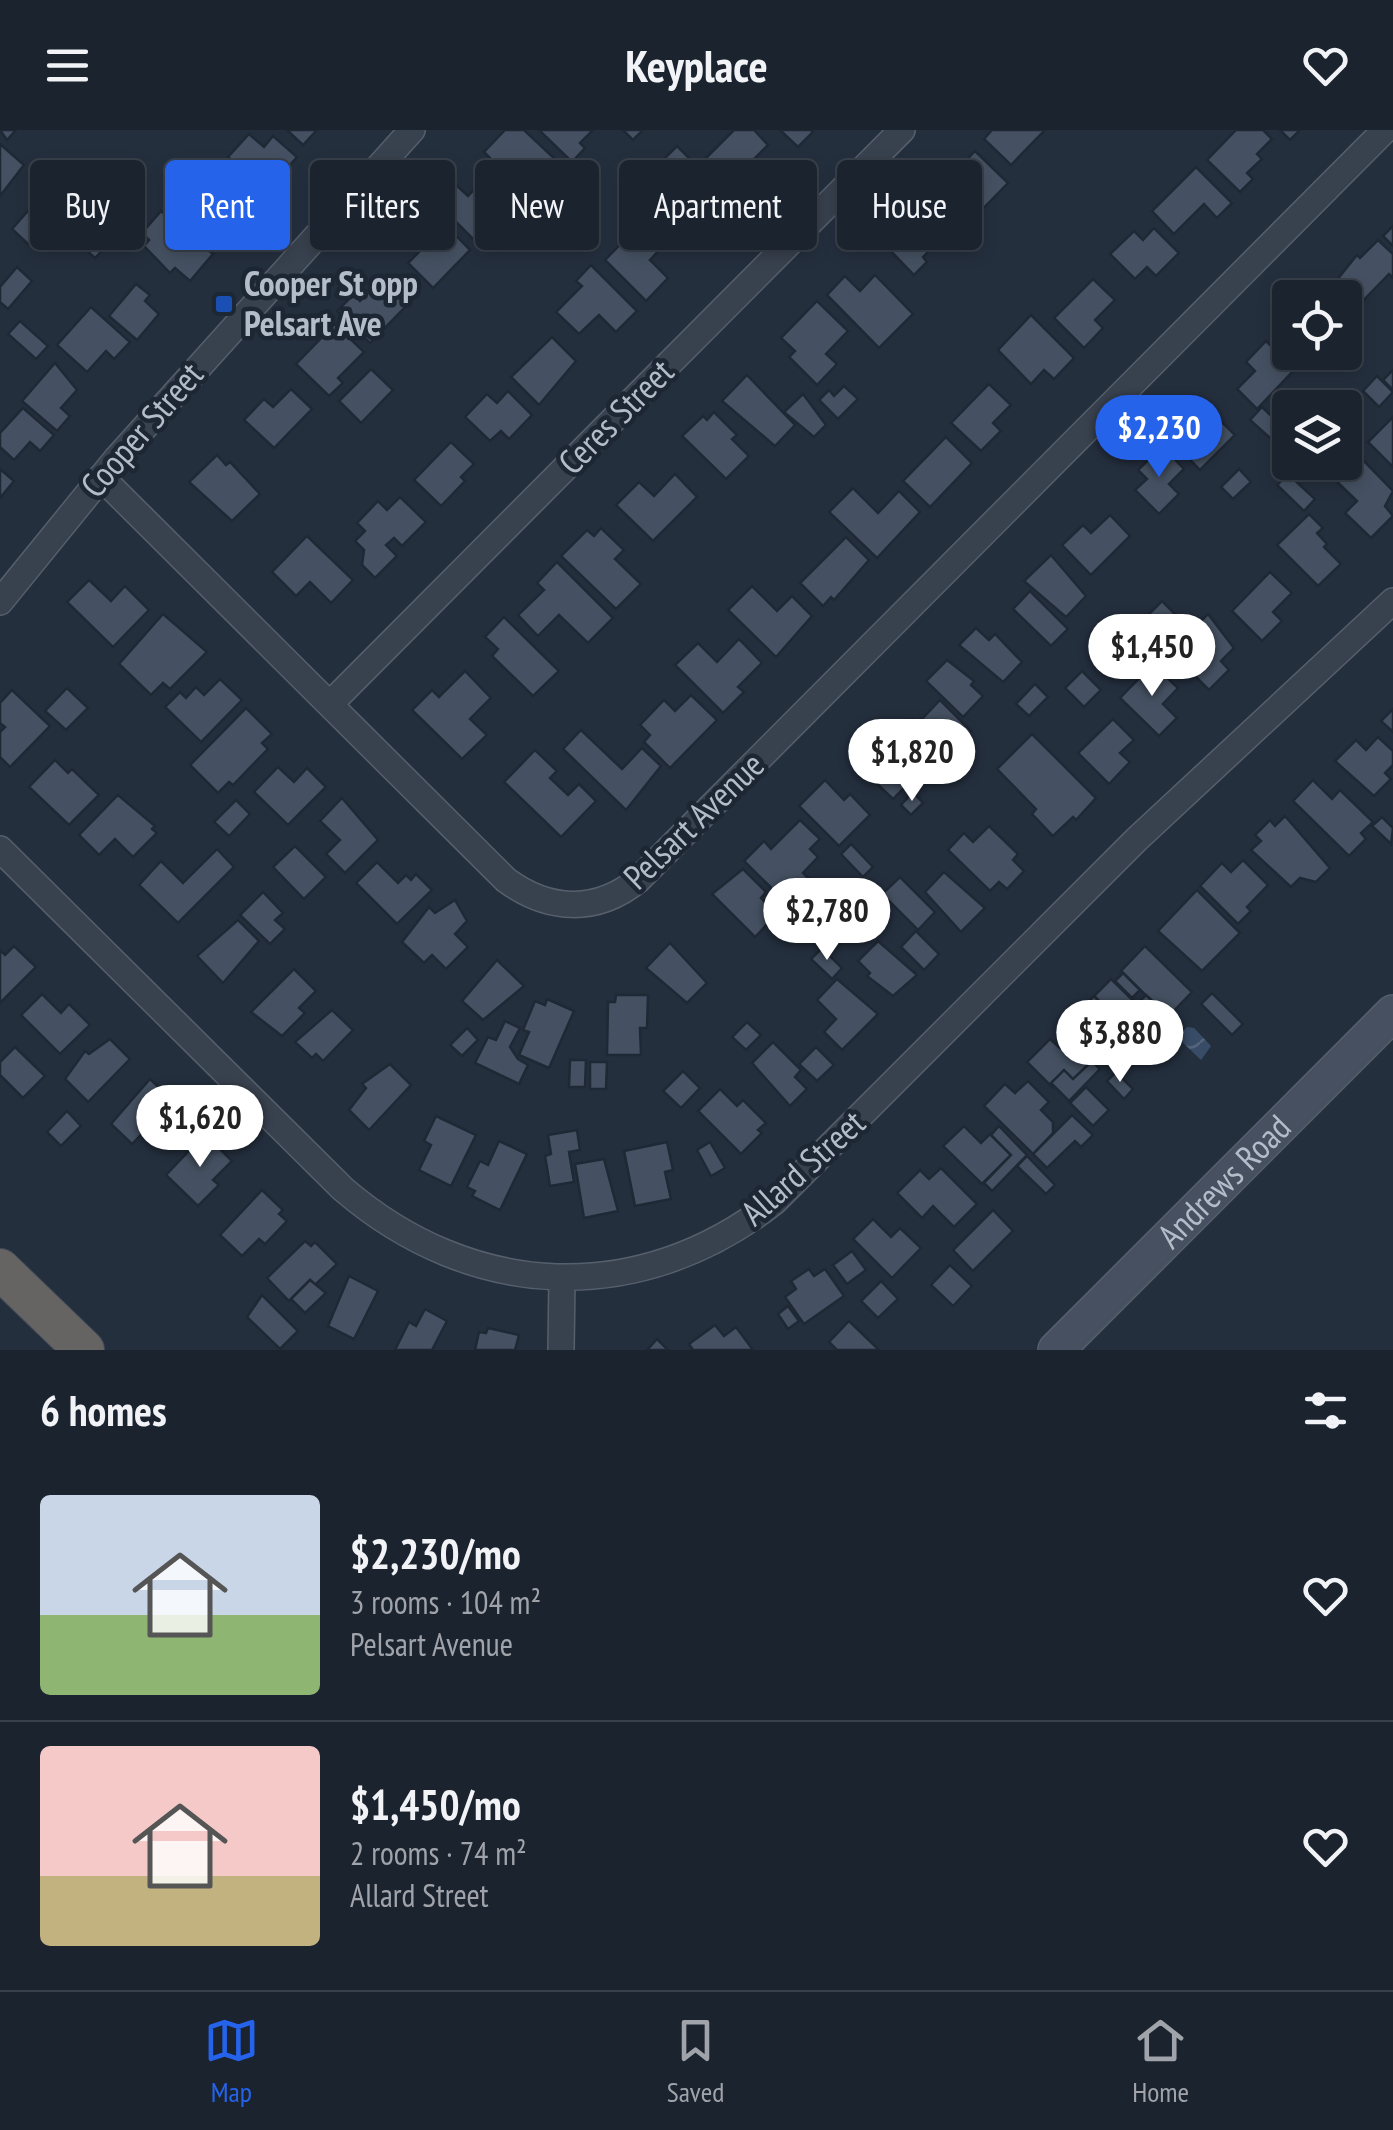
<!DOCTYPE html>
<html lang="en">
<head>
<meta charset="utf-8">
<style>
	body { margin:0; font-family:"PT Sans Narrow",sans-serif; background:#282f3a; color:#f1f3f6; height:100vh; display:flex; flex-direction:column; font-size:38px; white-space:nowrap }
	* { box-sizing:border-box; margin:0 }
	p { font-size:32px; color:#a0a4aa }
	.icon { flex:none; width:55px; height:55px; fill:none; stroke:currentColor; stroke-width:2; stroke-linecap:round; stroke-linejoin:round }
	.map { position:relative; height:1220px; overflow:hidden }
	.side { display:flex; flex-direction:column; background:#1b232e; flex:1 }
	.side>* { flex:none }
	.top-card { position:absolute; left:30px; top:30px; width:1335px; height:90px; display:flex; gap:20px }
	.tools { position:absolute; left:1272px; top:150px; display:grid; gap:20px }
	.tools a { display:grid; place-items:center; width:90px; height:90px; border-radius:10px; background:#1b232e; box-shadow:0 5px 15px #0003,0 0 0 2px #39404a; font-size:50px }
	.price { position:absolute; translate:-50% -85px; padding:0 22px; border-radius:35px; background:#fff; color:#222; font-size:32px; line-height:65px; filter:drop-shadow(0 2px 5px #0008) }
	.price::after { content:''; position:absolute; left:50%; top:60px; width:30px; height:22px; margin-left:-15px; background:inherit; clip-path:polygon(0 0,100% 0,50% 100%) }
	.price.on { background:#2563eb; color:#fff }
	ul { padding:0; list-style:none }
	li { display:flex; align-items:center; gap:30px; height:250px; padding:0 40px }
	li+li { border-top:2px solid #39404a }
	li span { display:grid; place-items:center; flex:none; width:280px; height:200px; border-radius:10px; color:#555 }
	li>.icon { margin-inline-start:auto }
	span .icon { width:120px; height:120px; fill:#fffc; stroke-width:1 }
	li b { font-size:42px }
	h2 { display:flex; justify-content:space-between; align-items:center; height:120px; padding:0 40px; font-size:42px }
	.pill { padding:0 35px; border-radius:10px; background:#1b232e; box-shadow:0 5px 15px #0003,0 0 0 2px #39404a; font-size:35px; line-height:90px }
	.pill.on { background:#2563eb; color:#fff }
	header { display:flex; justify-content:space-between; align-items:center; height:130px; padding:0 40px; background:#1b232e; font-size:45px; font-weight:700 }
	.dock { display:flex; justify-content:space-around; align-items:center; height:140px; border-top:2px solid #39404a; background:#1b232e; font-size:28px; color:#a0a4aa }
	.dock a { display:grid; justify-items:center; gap:5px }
	.dock .on { color:#2563eb }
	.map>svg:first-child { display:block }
	.water { fill:url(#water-waves) }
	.building { fill:#455162; stroke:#1f2835; stroke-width:2.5 }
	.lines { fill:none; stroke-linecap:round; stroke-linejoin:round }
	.minor-casing { stroke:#565f6c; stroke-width:28 }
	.secondary-casing { stroke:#565f6c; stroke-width:38 }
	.trunk-casing { stroke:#434c59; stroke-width:42 }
	.minor { stroke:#38414e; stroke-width:25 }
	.secondary { stroke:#465061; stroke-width:35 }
	.trunk { stroke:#656462; stroke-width:40 }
	.transit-dot { fill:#1a4fb4; stroke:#1d2633; stroke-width:4 }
	.labels { text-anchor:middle; stroke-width:9; stroke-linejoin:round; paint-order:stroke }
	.poi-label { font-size:35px; font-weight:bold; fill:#b4bcc9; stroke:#1d2633; text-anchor:start }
	.street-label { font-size:35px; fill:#b4bcc9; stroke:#1d2633 }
</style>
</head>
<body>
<header><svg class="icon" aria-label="menu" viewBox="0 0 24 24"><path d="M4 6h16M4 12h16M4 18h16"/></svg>Keyplace<svg class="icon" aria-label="heart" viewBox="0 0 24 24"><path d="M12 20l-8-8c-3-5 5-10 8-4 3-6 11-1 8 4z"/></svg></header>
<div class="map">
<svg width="1393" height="1220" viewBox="0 0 1393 1220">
	<defs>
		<pattern id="water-waves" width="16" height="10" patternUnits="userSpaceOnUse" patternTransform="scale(2.5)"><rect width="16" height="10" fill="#394c67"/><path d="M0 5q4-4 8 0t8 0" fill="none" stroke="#53647b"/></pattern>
	</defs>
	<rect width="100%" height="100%" fill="#242f3e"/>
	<path class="water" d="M 1187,897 L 1194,898 L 1211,916 L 1201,930 L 1177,907 Z"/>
	<g class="building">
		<path d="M 0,0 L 16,0 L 7,10 Z"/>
		<path d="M 287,0 L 317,0 L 303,15 Z"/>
		<path d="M 505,0 L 524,0 L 572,45 L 538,77 L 484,22 Z"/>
		<path d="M 539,0 L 593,0 L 580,13 L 585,18 L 572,32 Z"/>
		<path d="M 623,0 L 643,0 L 633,10 Z"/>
		<path d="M 734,0 L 754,0 L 768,15 L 750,33 L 766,49 L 745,69 L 705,29 Z"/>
		<path d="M 780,0 L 811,0 L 813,2 L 798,17 Z"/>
		<path d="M 992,0 L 1045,0 L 1011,35 L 984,9 Z"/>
		<path d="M 1236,0 L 1263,0 L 1272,9 L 1257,24 L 1262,29 L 1247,43 L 1253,49 L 1240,62 L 1207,30 Z"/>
		<path d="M 1280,0 L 1300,0 L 1290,10 Z"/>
		<path d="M 249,4 L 264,17 L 273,6 L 297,27 L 267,61 L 228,27 Z"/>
		<path d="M 0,14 L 24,35 L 0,66 Z"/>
		<path d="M 677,16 L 738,77 L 716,99 L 705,88 L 681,113 L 663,95 L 681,76 L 649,44 Z"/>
		<path d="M 975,21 L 1008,53 L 967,95 L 944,72 L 965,44 L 959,38 Z"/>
		<path d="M 1196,37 L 1232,73 L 1217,88 L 1204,74 L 1174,104 L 1152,81 Z"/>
		<path d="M 483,50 L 508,75 L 474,110 L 435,71 L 453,52 L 468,66 Z"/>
		<path d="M 48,56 L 69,74 L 57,88 L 36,70 Z"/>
		<path d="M 228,57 L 252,79 L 222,114 L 198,93 Z"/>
		<path d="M 921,71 L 950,100 L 923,127 L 927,132 L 914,145 L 881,111 Z"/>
		<path d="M 34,74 L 51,89 L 29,115 L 12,99 Z"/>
		<path d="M 430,79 L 470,120 L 433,158 L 408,133 L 425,116 L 410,100 Z"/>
		<path d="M 161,81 L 213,124 L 190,151 L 175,138 L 170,143 L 144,116 L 149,110 L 142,103 Z"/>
		<path d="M 80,88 L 109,114 L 95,128 L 67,103 Z"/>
		<path d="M 641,93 L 664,115 L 650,130 L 668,148 L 646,171 L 605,130 Z"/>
		<path d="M 1393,96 L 1393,116 L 1383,106 Z"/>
		<path d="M 1154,98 L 1179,123 L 1156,146 L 1147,137 L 1135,149 L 1110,124 L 1134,101 L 1143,110 Z"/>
		<path d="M 1378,110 L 1393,124 L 1393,148 L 1389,144 L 1355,179 L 1332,156 L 1357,125 L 1360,128 Z"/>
		<path d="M 591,135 L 637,181 L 616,202 L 599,185 L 579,204 L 556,182 L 582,156 L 576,151 Z"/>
		<path d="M 17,137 L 32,151 L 8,179 L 0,172 L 0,157 Z"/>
		<path d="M 875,145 L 913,184 L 879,218 L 827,165 L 845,146 L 860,161 Z"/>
		<path d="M 389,148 L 412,170 L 370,213 L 337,181 L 354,164 L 360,171 L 369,162 L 372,165 Z"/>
		<path d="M 1093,149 L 1115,170 L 1095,190 L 1103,198 L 1084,218 L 1054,188 Z"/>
		<path d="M 136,154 L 150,165 L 145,171 L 159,184 L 137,210 L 109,186 Z"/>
		<path d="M 1323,157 L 1333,168 L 1313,168 Z"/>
		<path d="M 817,171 L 848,201 L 826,224 L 837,234 L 817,255 L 789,227 L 795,221 L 781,208 Z"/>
		<path d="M 91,177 L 130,212 L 114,229 L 106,221 L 87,242 L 57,215 Z"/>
		<path d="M 1031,185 L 1074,228 L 1054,249 L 1044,240 L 1031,254 L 998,220 Z"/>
		<path d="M 20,191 L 48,216 L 36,229 L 8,204 Z"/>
		<path d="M 335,194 L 364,222 L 338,248 L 343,253 L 329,266 L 296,234 Z"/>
		<path d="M 552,207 L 576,231 L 539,275 L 511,247 Z"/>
		<path d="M 1266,211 L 1295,239 L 1257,279 L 1237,259 L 1255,241 L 1246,232 Z"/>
		<path d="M 55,233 L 77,260 L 61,278 L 70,286 L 57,301 L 22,271 Z"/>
		<path d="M 371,239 L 393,260 L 361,293 L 339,271 Z"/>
		<path d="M 1393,240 L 1393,260 L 1383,250 Z"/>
		<path d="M 747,245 L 795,295 L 775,316 L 722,271 Z"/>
		<path d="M 1377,246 L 1393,262 L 1379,277 L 1363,261 Z"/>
		<path d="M 989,254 L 1011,275 L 993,293 L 1001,301 L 981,321 L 951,293 Z"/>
		<path d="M 844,256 L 858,269 L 838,289 L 819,270 L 829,260 L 834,266 Z"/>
		<path d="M 291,259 L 312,279 L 274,318 L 244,290 L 264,269 L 273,277 Z"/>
		<path d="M 508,261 L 532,285 L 509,309 L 501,301 L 490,311 L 465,287 L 487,264 L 497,273 Z"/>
		<path d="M 803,264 L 826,295 L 814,307 L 784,282 Z"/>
		<path d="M 1262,277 L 1282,296 L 1270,308 L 1250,290 Z"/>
		<path d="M 23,278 L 54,305 L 40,321 L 30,312 L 14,330 L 0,317 L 0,303 Z"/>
		<path d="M 1211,281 L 1235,305 L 1200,340 L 1176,315 L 1185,306 L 1180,300 L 1195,284 L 1201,291 Z"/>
		<path d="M 714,282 L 737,305 L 732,309 L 749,326 L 726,349 L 682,306 L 703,286 L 707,290 Z"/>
		<path d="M 1393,287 L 1393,337 L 1368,312 Z"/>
		<path d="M 946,307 L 972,333 L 930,377 L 903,351 Z"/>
		<path d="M 451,312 L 474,334 L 461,347 L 465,351 L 441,376 L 414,350 Z"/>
		<path d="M 1162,316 L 1184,339 L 1169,354 L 1179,364 L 1159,384 L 1135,360 L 1147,349 L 1138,340 Z"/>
		<path d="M 1355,322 L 1393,361 L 1385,376 L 1393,386 L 1371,408 L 1345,383 L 1357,371 L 1331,346 Z"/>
		<path d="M 217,325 L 226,335 L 230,332 L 260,364 L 232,391 L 189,352 Z"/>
		<path d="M 1290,330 L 1290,332 L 1304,332 L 1294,342 L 1286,334 Z"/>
		<path d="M 0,339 L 14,351 L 0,368 Z"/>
		<path d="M 1239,339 L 1251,352 L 1233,369 L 1221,357 Z"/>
		<path d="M 675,344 L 697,367 L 653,411 L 616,375 L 639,352 L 654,366 Z"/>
		<path d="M 1288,344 L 1315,369 L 1304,381 L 1277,355 Z"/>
		<path d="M 853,358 L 878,383 L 899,361 L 920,382 L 877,428 L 829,382 Z"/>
		<path d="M 400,367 L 426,392 L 402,416 L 394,408 L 386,415 L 397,426 L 375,448 L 362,435 L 364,420 L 355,411 L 365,401 L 357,393 L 378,371 L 387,380 Z"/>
		<path d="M 1309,384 L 1323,398 L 1317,403 L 1327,414 L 1324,417 L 1341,434 L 1318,456 L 1277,415 Z"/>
		<path d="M 1110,385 L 1130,406 L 1091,445 L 1062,415 L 1083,395 L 1091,403 Z"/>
		<path d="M 601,398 L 624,420 L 615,429 L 641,454 L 616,479 L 561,426 L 587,400 L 594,406 Z"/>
		<path d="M 307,406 L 353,450 L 331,473 L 310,452 L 296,466 L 272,442 Z"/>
		<path d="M 846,407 L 869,430 L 834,470 L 831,467 L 823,476 L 800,453 Z"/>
		<path d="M 1051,425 L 1086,466 L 1066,487 L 1024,451 Z"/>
		<path d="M 557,432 L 613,488 L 588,513 L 559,485 L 538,506 L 518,485 L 544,460 L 537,453 Z"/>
		<path d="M 1270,442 L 1292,463 L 1273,482 L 1282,491 L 1262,511 L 1232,481 Z"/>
		<path d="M 89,450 L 111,471 L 125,456 L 149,480 L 113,517 L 67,472 Z"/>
		<path d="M 752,456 L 777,481 L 792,466 L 812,486 L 776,527 L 728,480 Z"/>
		<path d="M 1030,461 L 1068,499 L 1051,516 L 1013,479 Z"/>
		<path d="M 1162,471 L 1191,500 L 1168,523 L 1139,494 Z"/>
		<path d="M 163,484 L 207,522 L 170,559 L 163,553 L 151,565 L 119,534 Z"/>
		<path d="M 1208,484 L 1234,518 L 1221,531 L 1229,540 L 1209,560 L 1176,527 L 1200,504 L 1194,498 Z"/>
		<path d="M 504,487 L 559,541 L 533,566 L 492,526 L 498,519 L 485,507 Z"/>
		<path d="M 1129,492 L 1147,510 L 1125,534 L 1106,516 Z"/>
		<path d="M 976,498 L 989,510 L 995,504 L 1022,532 L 1003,552 L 959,515 Z"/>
		<path d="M 739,509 L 762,533 L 738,557 L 744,562 L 723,583 L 675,535 L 698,513 L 717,532 Z"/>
		<path d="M 947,530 L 974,551 L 971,555 L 983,566 L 963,587 L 926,551 Z"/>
		<path d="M 1153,534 L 1178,558 L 1163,574 L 1177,588 L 1159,606 L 1120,568 Z"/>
		<path d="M 465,541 L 491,568 L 470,589 L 487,605 L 462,629 L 412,580 L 432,560 L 439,567 Z"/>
		<path d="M 1082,541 L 1101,560 L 1084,577 L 1065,558 Z"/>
		<path d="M 220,549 L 242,570 L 201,612 L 165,577 L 180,562 L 186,568 L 196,557 L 204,565 Z"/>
		<path d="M 1035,554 L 1048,567 L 1029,586 L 1016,574 Z"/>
		<path d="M 67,558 L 88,578 L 66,600 L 45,581 Z"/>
		<path d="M 12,560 L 50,596 L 10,637 L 0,627 L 0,602 L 5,597 L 0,593 L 0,573 Z"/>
		<path d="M 691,565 L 717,590 L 670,638 L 644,612 L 650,605 L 640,595 L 664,570 L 675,581 Z"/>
		<path d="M 940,570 L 971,601 L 951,621 L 921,590 Z"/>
		<path d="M 246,578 L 272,604 L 262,613 L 268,619 L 233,655 L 229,652 L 218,663 L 190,635 Z"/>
		<path d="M 1393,579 L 1393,602 L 1381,591 Z"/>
		<path d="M 912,589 L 942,619 L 893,669 L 873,650 L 880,643 L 859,622 L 867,615 L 863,611 L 883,591 L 897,604 Z"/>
		<path d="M 1113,589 L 1134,610 L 1120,623 L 1130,632 L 1109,654 L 1078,623 Z"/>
		<path d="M 581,600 L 622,639 L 642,618 L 661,636 L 626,680 L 563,619 Z"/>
		<path d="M 1032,604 L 1096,668 L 1076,690 L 1073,687 L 1053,706 L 1032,684 L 1036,679 L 997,639 Z"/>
		<path d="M 1378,607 L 1393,621 L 1393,635 L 1385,643 L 1391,649 L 1374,666 L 1335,631 L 1356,610 L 1366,620 Z"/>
		<path d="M 535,620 L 557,641 L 550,648 L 568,665 L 579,654 L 596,671 L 561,707 L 504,652 Z"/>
		<path d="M 55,630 L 68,643 L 72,639 L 99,665 L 69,695 L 29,657 Z"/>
		<path d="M 278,637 L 294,652 L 307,638 L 326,657 L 288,695 L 254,662 Z"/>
		<path d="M 825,650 L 844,670 L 850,664 L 870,685 L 839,716 L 799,676 Z"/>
		<path d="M 1313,650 L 1332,669 L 1340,660 L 1373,692 L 1361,703 L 1366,709 L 1349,726 L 1293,671 Z"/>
		<path d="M 913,662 L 923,673 L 911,685 L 901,675 Z"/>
		<path d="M 118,665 L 155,696 L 152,699 L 157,703 L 133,727 L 115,709 L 99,725 L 79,705 Z"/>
		<path d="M 342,668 L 378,710 L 345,743 L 326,724 L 340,710 L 320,691 Z"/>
		<path d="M 236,670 L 250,684 L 229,706 L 214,692 Z"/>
		<path d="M 1285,686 L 1330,738 L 1316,752 L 1300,748 L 1291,757 L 1251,720 L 1261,711 L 1255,705 L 1270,690 L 1275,696 Z"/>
		<path d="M 1382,687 L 1393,698 L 1391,714 L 1372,696 Z"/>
		<path d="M 800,690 L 820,709 L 810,719 L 818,727 L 803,743 L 826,766 L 803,789 L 744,731 L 764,711 L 771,719 Z"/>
		<path d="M 989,696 L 1018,724 L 1013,730 L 1024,741 L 1007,759 L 999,752 L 990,761 L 948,720 L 964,703 L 973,712 Z"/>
		<path d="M 851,714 L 873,737 L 863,747 L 841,724 Z"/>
		<path d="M 295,716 L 326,747 L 304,769 L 273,737 Z"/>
		<path d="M 217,719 L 234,737 L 178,793 L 139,755 L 161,731 L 183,753 Z"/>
		<path d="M 1243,730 L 1268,755 L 1247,777 L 1251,781 L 1238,794 L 1200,756 L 1222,733 L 1231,742 Z"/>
		<path d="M 377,732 L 398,753 L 406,745 L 411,750 L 416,744 L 432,760 L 397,794 L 356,753 Z"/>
		<path d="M 743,739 L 766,762 L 761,768 L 777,784 L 755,807 L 712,764 Z"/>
		<path d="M 944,742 L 985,778 L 961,802 L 925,762 Z"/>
		<path d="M 900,747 L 935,782 L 918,800 L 882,764 Z"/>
		<path d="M 1197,760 L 1240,803 L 1202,841 L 1158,801 Z"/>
		<path d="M 263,762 L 283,783 L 275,790 L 285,799 L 270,814 L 240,785 Z"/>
		<path d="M 455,770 L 467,791 L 455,804 L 468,817 L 446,839 L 432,825 L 424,833 L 402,812 L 429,777 L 435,783 Z"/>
		<path d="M 238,790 L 259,811 L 223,853 L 197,826 Z"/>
		<path d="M 916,801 L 939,824 L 924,840 L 901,817 Z"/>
		<path d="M 878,811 L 917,845 L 893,866 L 867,846 L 870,843 L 858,831 Z"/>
		<path d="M 670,813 L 707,853 L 687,873 L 646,838 Z"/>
		<path d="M 14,816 L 36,837 L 0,873 L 0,820 L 5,825 Z"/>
		<path d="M 1145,816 L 1192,862 L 1168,887 L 1121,841 Z"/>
		<path d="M 822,818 L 842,838 L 832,849 L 811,829 Z"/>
		<path d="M 497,830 L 524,856 L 483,890 L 462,871 Z"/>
		<path d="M 294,839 L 316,861 L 299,878 L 305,883 L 282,906 L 251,882 Z"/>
		<path d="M 1123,843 L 1140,860 L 1132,868 L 1115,851 Z"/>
		<path d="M 837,849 L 878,884 L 842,920 L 824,902 L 836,889 L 817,870 Z"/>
		<path d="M 1111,849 L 1152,889 L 1141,899 L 1148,905 L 1116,937 L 1083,904 L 1087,900 L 1112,925 L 1142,895 L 1121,875 L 1112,884 L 1094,866 Z"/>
		<path d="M 1212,863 L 1243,894 L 1232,905 L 1201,874 Z"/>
		<path d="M 42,864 L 61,883 L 69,874 L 90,895 L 60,924 L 21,885 Z"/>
		<path d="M 616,865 L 648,865 L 647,898 L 640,898 L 641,925 L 607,925 L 608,872 L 615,872 Z"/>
		<path d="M 1146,865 L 1168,886 L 1159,895 L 1138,873 Z"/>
		<path d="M 1094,866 L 1112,884 L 1121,875 L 1142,895 L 1112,925 L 1074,887 Z"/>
		<path d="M 547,869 L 574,881 L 549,938 L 519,925 L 529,902 L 523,900 L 535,871 L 545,875 Z"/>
		<path d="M 332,880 L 353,900 L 323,931 L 316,924 L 312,928 L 295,912 Z"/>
		<path d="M 1152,889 L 1169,906 L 1158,918 L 1140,900 Z"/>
		<path d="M 505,891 L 520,898 L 510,917 L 518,929 L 528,935 L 519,954 L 475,933 L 488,907 L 496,910 Z"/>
		<path d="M 747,892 L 761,905 L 746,920 L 732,907 Z"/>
		<path d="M 467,898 L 478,910 L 462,926 L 450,915 Z"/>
		<path d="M 1071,907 L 1096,932 L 1074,954 L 1066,945 L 1053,958 L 1027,932 L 1050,909 L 1060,918 Z"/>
		<path d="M 110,909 L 130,929 L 88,972 L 65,949 L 85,921 L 89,924 Z"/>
		<path d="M 773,912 L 801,940 L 795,947 L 807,959 L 790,976 L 752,933 Z"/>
		<path d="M 15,917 L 45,946 L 23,968 L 0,945 L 0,932 Z"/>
		<path d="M 816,917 L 834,935 L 817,951 L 799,934 Z"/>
		<path d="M 570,930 L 586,930 L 585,957 L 569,957 Z"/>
		<path d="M 1092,931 L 1100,939 L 1069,971 L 1051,953 L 1064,940 L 1073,949 Z"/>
		<path d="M 590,932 L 607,932 L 606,959 L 590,959 Z"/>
		<path d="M 390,934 L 411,955 L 369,1000 L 349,980 L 366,958 L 362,954 Z"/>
		<path d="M 683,941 L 700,958 L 681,978 L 663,961 Z"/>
		<path d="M 1116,942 L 1133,959 L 1124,969 L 1107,951 Z"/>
		<path d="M 150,949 L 168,966 L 155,979 L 160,985 L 132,1014 L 111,994 Z"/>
		<path d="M 1028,951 L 1049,972 L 1041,980 L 1053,992 L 1053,1003 L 1033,1024 L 984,976 L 1005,954 L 1015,963 Z"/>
		<path d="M 1086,957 L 1109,980 L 1093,996 L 1070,973 Z"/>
		<path d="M 720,959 L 737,976 L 743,970 L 766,993 L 758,1000 L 762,1003 L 741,1024 L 698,981 Z"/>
		<path d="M 67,981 L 81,996 L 61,1016 L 47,1002 Z"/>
		<path d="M 1072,985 L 1093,1005 L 1081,1017 L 1075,1011 L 1047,1038 L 1033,1024 Z"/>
		<path d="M 436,986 L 476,1005 L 451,1056 L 419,1040 L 431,1015 L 424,1011 Z"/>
		<path d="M 964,996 L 981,1013 L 990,1004 L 1011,1025 L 982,1054 L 943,1016 Z"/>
		<path d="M 999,996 L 1027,1025 L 992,1061 L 984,1053 L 1011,1025 L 991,1005 Z"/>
		<path d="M 577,1000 L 580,1020 L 569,1022 L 574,1052 L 550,1056 L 545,1026 L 551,1024 L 548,1005 Z"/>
		<path d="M 205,1004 L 232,1031 L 213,1050 L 219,1055 L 198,1076 L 166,1045 Z"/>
		<path d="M 499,1011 L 527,1024 L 500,1080 L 472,1066 L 475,1061 L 467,1057 L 480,1031 L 488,1035 Z"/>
		<path d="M 667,1012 L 673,1040 L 665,1042 L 671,1069 L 635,1076 L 624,1021 Z"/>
		<path d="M 710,1012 L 725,1038 L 711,1046 L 697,1020 Z"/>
		<path d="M 1027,1026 L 1055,1055 L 1046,1064 L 1017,1036 Z"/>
		<path d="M 604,1029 L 618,1081 L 584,1088 L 575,1034 Z"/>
		<path d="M 941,1038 L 977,1074 L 954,1097 L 933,1076 L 922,1088 L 897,1063 L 920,1040 L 929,1049 Z"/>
		<path d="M 262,1060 L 283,1080 L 279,1084 L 287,1091 L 265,1114 L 259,1109 L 242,1126 L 220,1105 Z"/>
		<path d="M 993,1080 L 1013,1101 L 973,1141 L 953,1120 Z"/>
		<path d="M 873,1089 L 891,1107 L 900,1098 L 921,1118 L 892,1148 L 853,1109 Z"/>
		<path d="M 305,1111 L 311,1116 L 315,1112 L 337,1134 L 315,1155 L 310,1150 L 289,1171 L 267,1148 Z"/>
		<path d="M 852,1121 L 866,1140 L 847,1154 L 833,1135 Z"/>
		<path d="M 950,1135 L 972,1156 L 953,1176 L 931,1155 Z"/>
		<path d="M 809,1139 L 814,1146 L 825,1139 L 844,1166 L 804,1194 L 785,1167 L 796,1159 L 791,1151 Z"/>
		<path d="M 349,1146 L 378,1161 L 354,1209 L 328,1196 Z"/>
		<path d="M 310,1150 L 326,1163 L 305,1183 L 291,1169 Z"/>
		<path d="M 881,1151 L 898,1169 L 878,1188 L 861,1171 Z"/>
		<path d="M 262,1165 L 298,1201 L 280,1219 L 247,1187 Z"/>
		<path d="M 788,1176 L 799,1191 L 788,1199 L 778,1184 Z"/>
		<path d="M 425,1179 L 447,1191 L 432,1220 L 395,1220 L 409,1192 L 416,1196 Z"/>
		<path d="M 849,1191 L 879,1220 L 837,1220 L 829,1212 Z"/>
		<path d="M 715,1195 L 724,1206 L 736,1197 L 753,1220 L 693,1220 L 689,1214 Z"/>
		<path d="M 488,1198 L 519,1205 L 515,1220 L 475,1220 L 479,1202 L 486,1203 Z"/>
		<path d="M 657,1209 L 668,1220 L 647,1220 Z"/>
	</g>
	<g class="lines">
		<g class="minor-casing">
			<g id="minor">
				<path d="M 101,347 L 506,750 C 548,781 596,784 638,750 L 1385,0"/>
				<path d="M 0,472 L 117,328 L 412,0"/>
				<path d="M 330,574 L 902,0"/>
				<path d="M 0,719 L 343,1059 C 472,1170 639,1178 774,1072 L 1137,709 L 1393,471"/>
				<path d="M 561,1220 L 562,1148"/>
			</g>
		</g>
		<g class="secondary-casing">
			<g id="secondary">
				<path id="s1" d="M 1056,1220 L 1393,883"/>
			</g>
		</g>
		<g class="trunk-casing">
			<path id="trunk" d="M 0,1139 L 84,1220"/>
		</g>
		<use href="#minor" class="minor"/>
		<use href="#secondary" class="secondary"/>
		<use href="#trunk" class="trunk"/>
	</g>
	<rect class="transit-dot" x="214" y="164" width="20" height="20" rx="5"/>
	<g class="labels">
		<g class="poi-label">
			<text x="244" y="166">Cooper St opp<tspan x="244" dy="40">Pelsart Ave</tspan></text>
		</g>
		<g class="street-label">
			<text transform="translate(616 287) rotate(-45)" y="12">Ceres Street</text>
			<text transform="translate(142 300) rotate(-49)" y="12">Cooper Street</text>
			<text transform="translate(694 691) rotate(-44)" y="12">Pelsart Avenue</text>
			<text transform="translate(803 1038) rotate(-42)" y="12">Allard Street</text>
			<text dy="12" stroke="none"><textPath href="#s1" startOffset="238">Andrews Road</textPath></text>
		</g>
	</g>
</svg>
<div class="tools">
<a><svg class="icon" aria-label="locate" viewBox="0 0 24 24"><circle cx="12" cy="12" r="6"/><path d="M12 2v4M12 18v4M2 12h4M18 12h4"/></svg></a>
<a><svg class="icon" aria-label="layers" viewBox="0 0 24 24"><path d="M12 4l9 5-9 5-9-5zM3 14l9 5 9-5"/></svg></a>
</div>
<b class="price on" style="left:1159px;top:350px">$2,230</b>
<b class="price" style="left:1152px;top:569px">$1,450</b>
<b class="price" style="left:912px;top:674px">$1,820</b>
<b class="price" style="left:827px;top:833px">$2,780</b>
<b class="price" style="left:1120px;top:955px">$3,880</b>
<b class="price" style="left:200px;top:1040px">$1,620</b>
<div class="top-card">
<a class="pill">Buy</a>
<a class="pill on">Rent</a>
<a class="pill">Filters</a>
<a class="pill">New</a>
<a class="pill">Apartment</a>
<a class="pill">House</a>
</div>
</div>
<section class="side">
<h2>6 homes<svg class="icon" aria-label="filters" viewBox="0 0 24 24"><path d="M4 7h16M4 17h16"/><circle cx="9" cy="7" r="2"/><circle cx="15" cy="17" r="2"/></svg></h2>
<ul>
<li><span style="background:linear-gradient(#c9d6e8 60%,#8fb573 0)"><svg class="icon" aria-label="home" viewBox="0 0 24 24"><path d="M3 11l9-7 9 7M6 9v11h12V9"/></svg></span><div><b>$2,230/mo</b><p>3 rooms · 104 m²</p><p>Pelsart Avenue</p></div><svg class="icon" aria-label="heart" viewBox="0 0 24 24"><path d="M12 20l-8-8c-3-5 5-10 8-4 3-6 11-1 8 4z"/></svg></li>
<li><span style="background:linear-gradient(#f6c9c9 65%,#c2b280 0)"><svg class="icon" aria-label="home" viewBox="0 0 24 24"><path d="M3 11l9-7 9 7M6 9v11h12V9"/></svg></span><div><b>$1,450/mo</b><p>2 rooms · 74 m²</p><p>Allard Street</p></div><svg class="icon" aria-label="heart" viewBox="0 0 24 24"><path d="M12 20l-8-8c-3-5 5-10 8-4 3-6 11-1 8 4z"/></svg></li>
</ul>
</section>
<nav class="dock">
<a class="on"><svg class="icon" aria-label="map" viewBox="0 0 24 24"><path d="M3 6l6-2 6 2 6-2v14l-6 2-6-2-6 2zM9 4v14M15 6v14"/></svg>Map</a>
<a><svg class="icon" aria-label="saved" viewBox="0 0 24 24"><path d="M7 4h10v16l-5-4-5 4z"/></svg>Saved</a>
<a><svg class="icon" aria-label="home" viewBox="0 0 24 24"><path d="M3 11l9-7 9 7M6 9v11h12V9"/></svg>Home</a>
</nav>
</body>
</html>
